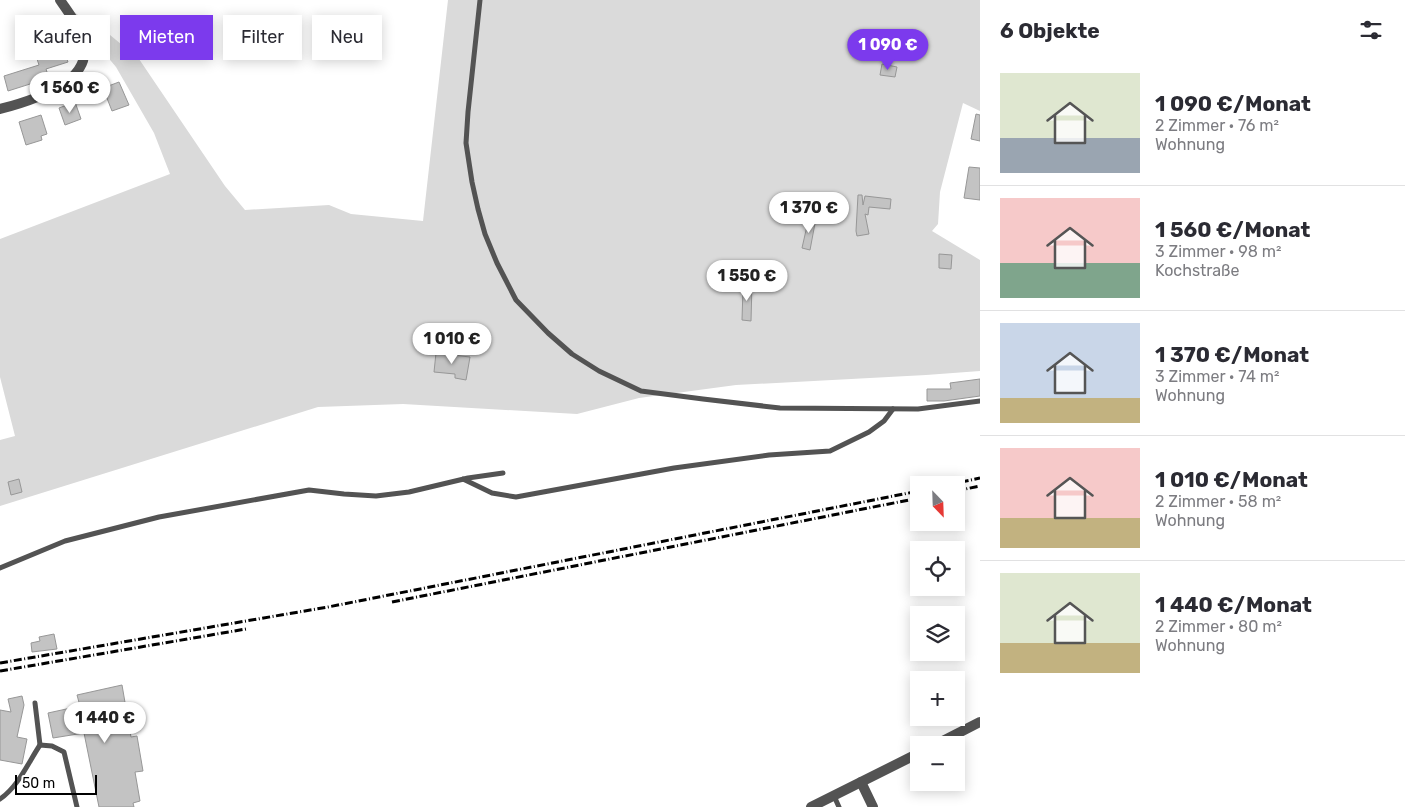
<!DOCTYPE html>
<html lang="de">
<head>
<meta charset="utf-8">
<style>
	body { margin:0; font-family:Rubik,sans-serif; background:#f7f7f7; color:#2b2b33; height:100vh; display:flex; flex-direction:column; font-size:19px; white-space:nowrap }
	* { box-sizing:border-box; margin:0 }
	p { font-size:16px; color:#7c7c81 }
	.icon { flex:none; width:28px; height:28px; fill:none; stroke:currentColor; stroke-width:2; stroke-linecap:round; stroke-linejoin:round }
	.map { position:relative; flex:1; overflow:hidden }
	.panel { display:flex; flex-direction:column; background:#fff; width:425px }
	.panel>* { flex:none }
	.guide { position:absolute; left:15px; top:15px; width:475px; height:45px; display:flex; gap:10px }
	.needle { width:32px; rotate:157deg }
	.fabs { position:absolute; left:910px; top:476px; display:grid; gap:10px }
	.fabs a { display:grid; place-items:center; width:55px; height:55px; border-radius:0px; background:#fff; box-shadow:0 2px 12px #0003; font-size:25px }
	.scale { position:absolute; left:15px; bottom:12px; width:82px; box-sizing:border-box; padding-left:5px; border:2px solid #000; border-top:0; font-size:14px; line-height:18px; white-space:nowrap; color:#000; -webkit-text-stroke:4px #fff; paint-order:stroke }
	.price { position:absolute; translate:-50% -42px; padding:0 11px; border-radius:18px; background:#fff; color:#222; font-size:16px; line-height:32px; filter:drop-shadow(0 1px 2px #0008) }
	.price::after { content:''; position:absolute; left:50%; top:30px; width:15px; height:11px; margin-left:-8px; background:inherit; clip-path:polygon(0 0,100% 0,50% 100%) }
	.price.current { background:#7c3aed; color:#fff }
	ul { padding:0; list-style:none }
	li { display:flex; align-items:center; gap:15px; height:125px; padding:0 20px }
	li+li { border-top:1px solid #e1e1e2 }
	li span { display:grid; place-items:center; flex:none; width:140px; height:100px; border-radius:0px; color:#555 }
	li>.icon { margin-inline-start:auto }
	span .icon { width:60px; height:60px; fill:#fffc; stroke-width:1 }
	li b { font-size:21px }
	h2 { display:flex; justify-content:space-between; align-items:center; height:60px; padding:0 20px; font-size:21px }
	.tag { padding:0 18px; border-radius:0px; background:#fff; box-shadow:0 2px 12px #0003; font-size:18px; line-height:45px }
	.tag.current { background:#7c3aed; color:#fff }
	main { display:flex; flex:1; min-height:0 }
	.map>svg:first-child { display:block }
	.green { fill:#dadada }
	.building { fill:#c3c3c3; stroke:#979797 }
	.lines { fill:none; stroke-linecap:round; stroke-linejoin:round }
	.service { stroke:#535353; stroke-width:5 }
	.minor { stroke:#535353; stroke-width:10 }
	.rail { stroke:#000; stroke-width:3; stroke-dasharray:8 2.5 1 2.5; stroke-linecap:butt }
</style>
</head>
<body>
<main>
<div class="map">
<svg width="980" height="807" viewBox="0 0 980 807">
	<rect width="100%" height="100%" fill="#fff"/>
	<path class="green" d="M 60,0 L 78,15 L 104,30 L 139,59 L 225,186 L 245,210 L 329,205 L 351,214 L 423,221 L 448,0 L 980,0 L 980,111 L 963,103 L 940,192 L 938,224 L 932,231 L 980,260 L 980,371 L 926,375 L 736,385 L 639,398 L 577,414 L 403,404 L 318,407 L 0,506 L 0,440 L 15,436 L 0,377 L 0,239 L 170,174 L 154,133 L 116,67 Z"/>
	<g class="building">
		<path d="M 60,39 L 68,62 L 46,69 L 49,78 L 8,91 L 4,76 L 39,65 L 33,47 Z"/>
		<path d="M 882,64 L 897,67 L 895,77 L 880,75 Z"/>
		<path d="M 119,82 L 129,105 L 112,111 L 103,88 Z"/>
		<path d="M 75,102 L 81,119 L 65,125 L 59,108 Z"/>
		<path d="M 976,114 L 980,115 L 980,141 L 971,139 Z"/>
		<path d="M 41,115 L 47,134 L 41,136 L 42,140 L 26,145 L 19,122 Z"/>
		<path d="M 969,167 L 980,168 L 980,200 L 964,198 Z"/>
		<path d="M 858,195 L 862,195 L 863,205 L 865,196 L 891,199 L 890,209 L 869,207 L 868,215 L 865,214 L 869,234 L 857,236 L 856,231 Z"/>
		<path d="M 809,217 L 816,218 L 810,250 L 802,248 Z"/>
		<path d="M 939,254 L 952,255 L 951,269 L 939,268 Z"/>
		<path d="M 745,282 L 752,283 L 751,321 L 742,320 L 743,288 L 744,288 Z"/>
		<path d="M 436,353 L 470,357 L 466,380 L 455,378 L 455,374 L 434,372 Z"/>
		<path d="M 980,379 L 980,396 L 944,401 L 927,401 L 927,389 L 951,389 L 950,383 Z"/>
		<path d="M 19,479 L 22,492 L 11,495 L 8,482 Z"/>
		<path d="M 54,634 L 57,649 L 32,652 L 31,643 L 40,641 L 39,637 Z"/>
		<path d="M 122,685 L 131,737 L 137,736 L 143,771 L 135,772 L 140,801 L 133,803 L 134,807 L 99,807 L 84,733 L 53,738 L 48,713 L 80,706 L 77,695 Z"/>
		<path d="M 22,696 L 24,705 L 17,737 L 27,739 L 22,764 L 0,760 L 0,710 L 11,712 L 8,699 Z"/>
	</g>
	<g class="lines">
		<g class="service">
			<path d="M 480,0 L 468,112 L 466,143 L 472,182 L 478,209 L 485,234 L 497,263 L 516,300 L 548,333 L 572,354 L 599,371 L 641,391 L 703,399 L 780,408 L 918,409 L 980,401"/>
			<path d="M 463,479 L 492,493 L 516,497 L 674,468 L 769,455 L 830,451 L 869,432 L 884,421 L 893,409"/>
			<path d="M 0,568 L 65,541 L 159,517 L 309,490 L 344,494 L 376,496 L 409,492 L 468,478 L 503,473"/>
			<path d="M 35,703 L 40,745"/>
			<path d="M 834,796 L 839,807"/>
			<path d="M 0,799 C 18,787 28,763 40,745 L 52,746 L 64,752 L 77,807"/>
		</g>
		<g class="minor">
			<path d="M 0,109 C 27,102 89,84 84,48 C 82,29 70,15 60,0"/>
			<path d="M 935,745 L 980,722"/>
			<path d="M 861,782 L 873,807"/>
			<path d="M 811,807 L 919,753"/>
		</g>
		<g class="rail">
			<path d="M 947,485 L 980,478"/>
			<path d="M 956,491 L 980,486"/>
			<path d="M 392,602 L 919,498"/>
			<path d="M 0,663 L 328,607 L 919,491"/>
			<path d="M 0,671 L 246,629"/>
		</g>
	</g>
</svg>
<div class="fabs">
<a><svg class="needle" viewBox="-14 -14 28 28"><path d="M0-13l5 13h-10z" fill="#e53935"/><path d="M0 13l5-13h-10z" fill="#7c7c81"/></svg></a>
<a><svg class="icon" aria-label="locate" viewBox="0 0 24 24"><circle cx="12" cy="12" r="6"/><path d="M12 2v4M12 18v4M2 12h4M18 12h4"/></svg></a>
<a><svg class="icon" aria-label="layers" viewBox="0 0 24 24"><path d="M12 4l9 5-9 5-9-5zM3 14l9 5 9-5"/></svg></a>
<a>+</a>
<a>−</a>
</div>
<div class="scale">50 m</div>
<b class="price current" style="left:888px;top:71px">1 090 €</b>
<b class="price" style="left:70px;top:114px">1 560 €</b>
<b class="price" style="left:809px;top:234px">1 370 €</b>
<b class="price" style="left:747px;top:302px">1 550 €</b>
<b class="price" style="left:452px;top:365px">1 010 €</b>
<b class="price" style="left:105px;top:744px">1 440 €</b>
<div class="guide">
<a class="tag">Kaufen</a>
<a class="tag current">Mieten</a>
<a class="tag">Filter</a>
<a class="tag">Neu</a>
</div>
</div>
<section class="panel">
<h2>6 Objekte<svg class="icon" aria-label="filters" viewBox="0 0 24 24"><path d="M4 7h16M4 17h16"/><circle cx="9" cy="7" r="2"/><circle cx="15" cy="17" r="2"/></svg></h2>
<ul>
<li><span style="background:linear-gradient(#dfe7d0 65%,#9aa5b1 0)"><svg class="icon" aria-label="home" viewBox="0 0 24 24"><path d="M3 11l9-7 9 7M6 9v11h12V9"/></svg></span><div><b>1 090 €/Monat</b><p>2 Zimmer · 76 m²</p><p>Wohnung</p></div></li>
<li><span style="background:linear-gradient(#f6c9c9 65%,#7fa58c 0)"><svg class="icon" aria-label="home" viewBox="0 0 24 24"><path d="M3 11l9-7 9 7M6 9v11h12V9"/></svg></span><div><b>1 560 €/Monat</b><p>3 Zimmer · 98 m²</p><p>Kochstraße</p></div></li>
<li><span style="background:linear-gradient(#c9d6e8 75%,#c2b280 0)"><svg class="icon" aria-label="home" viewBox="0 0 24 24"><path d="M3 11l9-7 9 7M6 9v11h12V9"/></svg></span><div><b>1 370 €/Monat</b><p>3 Zimmer · 74 m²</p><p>Wohnung</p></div></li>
<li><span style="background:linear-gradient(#f6c9c9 70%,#c2b280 0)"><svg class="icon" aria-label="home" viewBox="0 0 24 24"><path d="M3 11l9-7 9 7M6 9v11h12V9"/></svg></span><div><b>1 010 €/Monat</b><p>2 Zimmer · 58 m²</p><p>Wohnung</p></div></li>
<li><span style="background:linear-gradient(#dfe7d0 70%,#c2b280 0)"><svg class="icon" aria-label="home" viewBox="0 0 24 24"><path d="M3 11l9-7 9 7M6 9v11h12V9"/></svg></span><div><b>1 440 €/Monat</b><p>2 Zimmer · 80 m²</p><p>Wohnung</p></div></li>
</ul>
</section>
</main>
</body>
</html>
